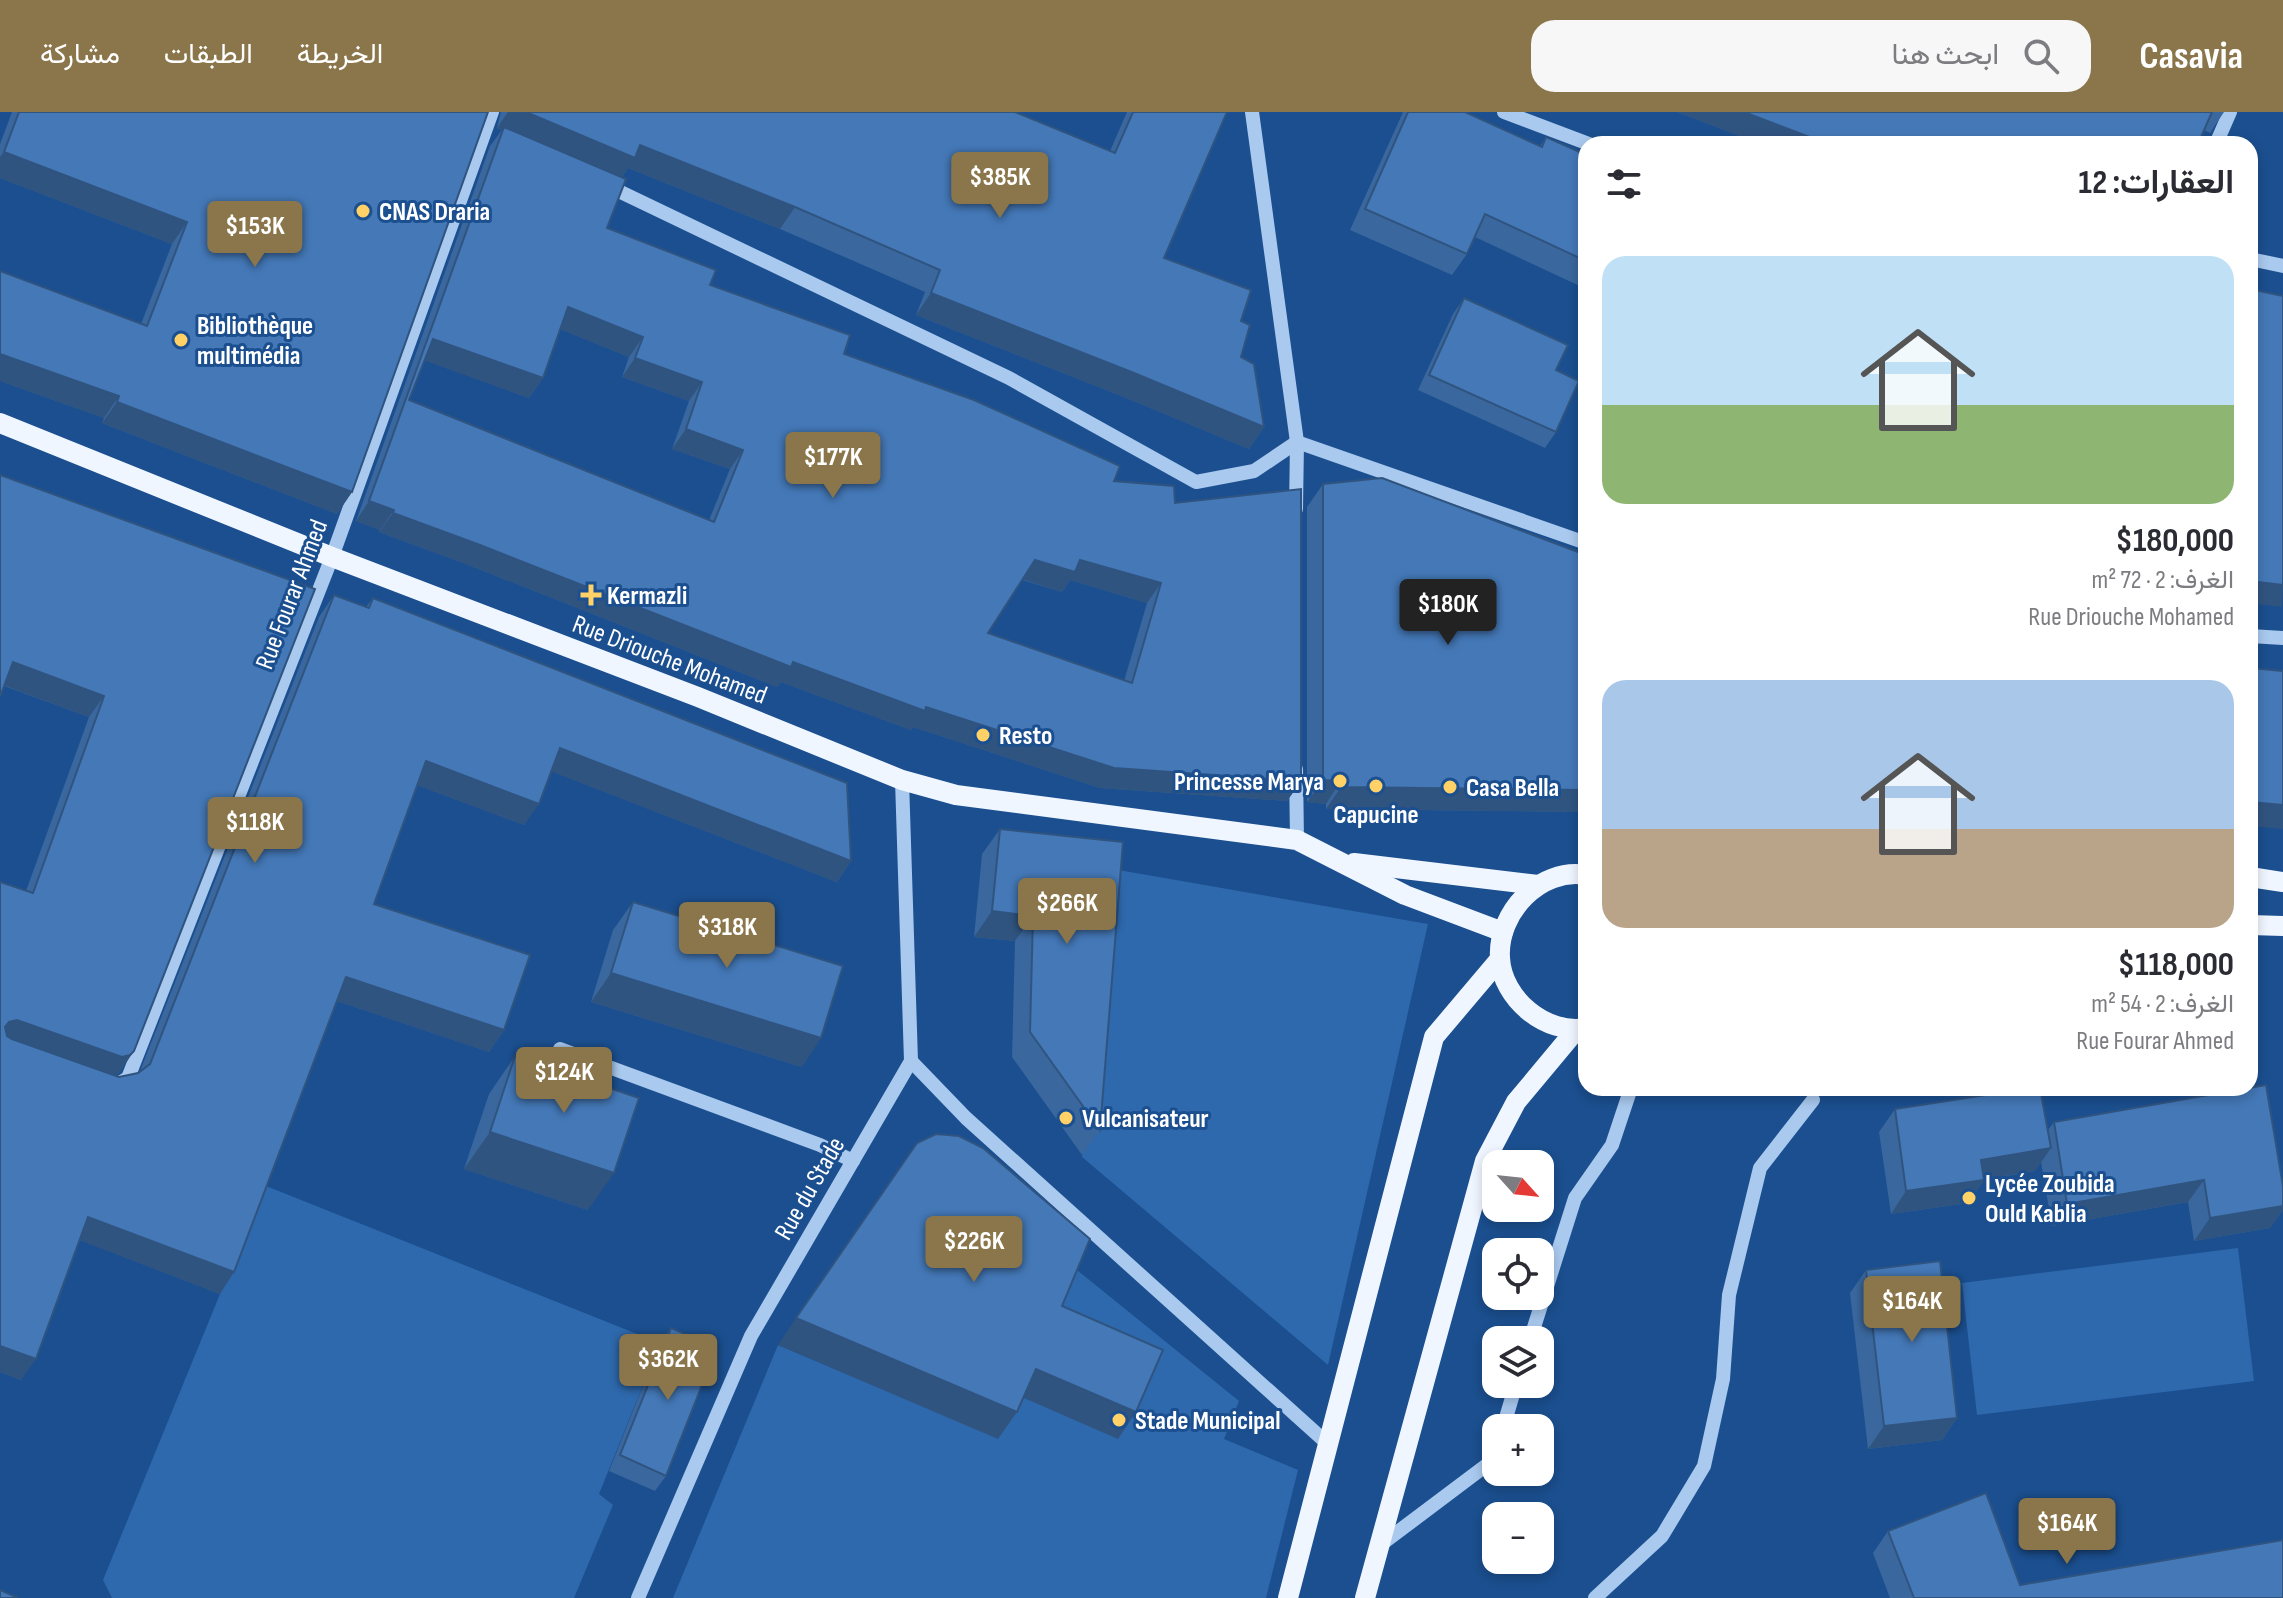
<!DOCTYPE html>
<html lang="ar">
<head>
<meta charset="utf-8">
<style>
	body { margin:0; font-family:"Sofia Sans Condensed",Vazirmatn,sans-serif; background:#f7f7f7; color:#2b2b33; direction:rtl; height:100vh; display:flex; flex-direction:column; font-size:30px; white-space:nowrap }
	* { box-sizing:border-box; margin:0 }
	p { font-size:26px; color:#7c7c81 }
	.icon { flex:none; width:44px; height:44px; fill:none; stroke:currentColor; stroke-width:2; stroke-linecap:round; stroke-linejoin:round }
	.map { position:relative; flex:1; overflow:hidden; direction:ltr }
	.details { position:absolute; left:1578px; top:24px; width:680px; height:960px; display:flex; flex-direction:column; background:#fff; border-radius:24px; box-shadow:0 4px 12px #0003; direction:rtl }
	.details>* { flex:none }
	.needle { width:52px; rotate:117deg }
	.fabs { position:absolute; left:1482px; top:1038px; display:grid; gap:16px }
	.fabs a { display:grid; place-items:center; width:72px; height:72px; border-radius:16px; background:#fff; box-shadow:0 4px 12px #0003; font-size:40px }
	.price { position:absolute; translate:-50% -68px; padding:0 18px; border-radius:8px; background:#8a764a; color:#fff; font-size:26px; line-height:52px; filter:drop-shadow(0 2px 4px #0008) }
	.price::after { content:''; position:absolute; left:50%; top:48px; width:24px; height:18px; margin-left:-12px; background:inherit; clip-path:polygon(0 0,100% 0,50% 100%) }
	.price.current { background:#222; color:#fff }
	ul { padding:0; list-style:none }
	li { display:grid; align-content:center; gap:16px; height:424px; padding:0 24px }
	li span { display:grid; place-items:center; height:248px; border-radius:24px; color:#555 }
	li>.icon { margin-inline-start:auto }
	span .icon { width:144px; height:144px; fill:#fffc; stroke-width:1 }
	li b { font-size:34px }
	h2 { display:flex; justify-content:space-between; align-items:center; height:96px; padding:0 24px; font-size:34px }
	header { display:flex; align-items:center; gap:48px; box-sizing:border-box; height:112px; padding:0 40px; background:#8a764a; color:#fff }
	header strong { font-size:38px }
	nav { display:flex; gap:44px; margin-inline-start:auto; font-size:28px }
	.search { width:560px; height:72px; background:#f7f7f7; display:flex; align-items:center; gap:20px; box-sizing:border-box; padding:0 28px; border-radius:24px; color:#7c7c81; font-size:30px }
	.map>svg:first-child { display:block }
	.green { fill:#2e69ad }
	.lines { fill:none; stroke-linecap:round; stroke-linejoin:round }
	.minor { stroke:#a9c9ee; stroke-width:14 }
	.major { stroke:#f0f6ff; stroke-width:20 }
	.wall { fill:#3a679d; fill-rule:evenodd }
	.shaded-wall { fill:#305480 }
	.building { fill:#4478b7; stroke:#305480; stroke-width:2; fill-rule:evenodd }
	.poi-dot { fill:#ffd166; stroke:#1b4f8f; stroke-width:3 }
	.labels { text-anchor:middle; stroke-width:6; stroke-linejoin:round; paint-order:stroke }
	.poi-label { font-size:26px; font-weight:bold; fill:#fff; stroke:#1b4f8f; text-anchor:start }
	.street-label { font-size:26px; fill:#fff; stroke:#1b4f8f }
</style>
</head>
<body>
<header>
<strong>Casavia</strong>
<div class="search"><svg class="icon" aria-label="search" viewBox="0 0 24 24"><circle cx="10" cy="10" r="6"/><path d="M15 15l6 6"/></svg>ابحث هنا</div>
<nav><a>الخريطة</a><a>الطبقات</a><a>مشاركة</a></nav>
</header>
<div class="map">
<svg width="2283" height="1486" viewBox="0 0 2283 1486">
	<rect width="100%" height="100%" fill="#1b4f8f"/>
	<g class="green">
		<path d="M 1107,756 L 1428,812 L 1328,1253 L 1082,1045 Z"/>
		<path d="M 261,1072 L 660,1231 L 599,1382 L 613,1393 L 574,1486 L 112,1486 L 103,1468 L 220,1182 Z"/>
		<path d="M 2238,1136 L 2254,1269 L 1977,1303 L 1962,1171 Z"/>
		<path d="M 1072,1154 L 1239,1289 L 1224,1327 L 1298,1358 L 1266,1486 L 673,1486 L 778,1233 L 998,1326 Z"/>
	</g>
	<g class="lines">
		<g class="minor">
			<path d="M 1252,0 L 1297,330 L 1296,397"/>
			<path d="M 1504,0 L 1589,32"/>
			<path d="M 2216,32 L 2230,0"/>
			<path d="M 606,73 L 1009,266 L 1196,370 L 1254,359 L 1297,330"/>
			<path d="M 2250,147 L 2283,154"/>
			<path d="M 1297,330 L 1586,431"/>
			<path d="M 2250,524 L 2283,526"/>
			<path d="M 1296,657 L 1297,728"/>
			<path d="M 560,937 L 820,1033 L 853,1049"/>
			<path d="M 911,949 L 966,1006 L 1328,1332"/>
			<path d="M 115,974 L 128,966 L 332,445 L 492,0"/>
			<path d="M 1530,1228 L 1575,1086 L 1612,1033 L 1631,976"/>
			<path d="M 1503,1316 L 1516,1272"/>
			<path d="M 1379,1434 L 1492,1349 L 1496,1337"/>
			<path d="M 638,1486 L 751,1224 L 911,949 L 902,668"/>
			<path d="M 1595,1486 L 1662,1424 L 1704,1354 L 1723,1267 L 1729,1183 L 1760,1056 L 1813,988"/>
		</g>
		<g class="major">
			<path d="M 0,311 L 332,445 L 698,585 L 902,668 L 956,683 L 1297,728 L 1405,783 L 1503,820"/>
			<path d="M 1354,751 L 1538,773"/>
			<path d="M 1586,763 C 1540,755 1497,801 1500,846 C 1502,887 1546,923 1586,916"/>
			<path d="M 2250,765 L 2283,770"/>
			<path d="M 2250,813 L 2283,814"/>
			<path d="M 1288,1486 L 1434,925 L 1500,847"/>
			<path d="M 1365,1486 L 1485,1049 L 1516,990 L 1576,918"/>
		</g>
	</g>
	<g class="wall">
		<path d="M 12,0 L 488,0 L 352,380 L 337,402 L 102,311 L 104,306 L 0,269 L 0,159 L 141,212 L 172,132 L 0,66 L 0,32 Z"/>
		<path d="M 501,0 L 1015,0 L 1110,39 L 1127,0 L 1227,0 L 1164,146 L 1241,209 L 1241,245 L 1264,315 L 1249,337 L 1119,283 L 916,203 L 925,180 L 780,117 L 628,56 L 622,65 L 607,116 L 710,173 L 844,242 L 1114,369 L 1175,391 L 1301,669 L 1287,689 L 1100,676 L 913,615 L 911,618 L 781,570 L 777,575 L 466,452 L 379,420 L 380,418 L 356,409 L 490,34 L 502,18 L 497,16 ZM 560,217 L 629,245 L 622,265 L 689,289 L 672,337 L 730,357 L 709,408 L 409,288 L 424,248 L 529,286 L 543,266 ZM 1022,468 L 1062,480 L 1070,468 L 1147,491 L 1124,569 L 988,521 Z"/>
		<path d="M 1403,0 L 1465,0 L 1540,34 L 1546,25 L 1582,41 L 1586,35 L 1586,177 L 1475,125 L 1467,142 L 1452,163 L 1350,118 Z"/>
		<path d="M 1677,0 L 2224,0 L 2210,21 L 2204,18 L 2198,32 L 1761,32 Z"/>
		<path d="M 1464,186 L 1556,258 L 1556,320 L 1545,336 L 1418,278 L 1453,202 Z"/>
		<path d="M 0,363 L 315,477 L 120,960 L 116,963 L 119,965 L 138,961 L 140,959 L 319,505 L 334,483 L 366,495 L 373,486 L 851,749 L 837,770 L 551,659 L 524,713 L 417,673 L 374,792 L 504,918 L 489,940 L 337,889 L 220,1182 L 80,1128 L 21,1268 L 0,1260 L 0,770 L 26,779 L 89,605 L 4,574 Z"/>
		<path d="M 1323,372 L 1566,436 L 1586,443 L 1586,700 L 1326,697 L 1326,692 L 1307,690 L 1307,395 Z"/>
		<path d="M 1000,717 L 1123,730 L 1100,1018 L 1082,1043 L 1012,945 L 1015,829 L 974,825 L 982,742 Z"/>
		<path d="M 633,790 L 802,955 L 591,890 L 613,818 Z"/>
		<path d="M 515,944 L 588,1098 L 464,1057 L 489,982 Z"/>
		<path d="M 1895,997 L 2048,1018 L 2054,1010 L 2283,1074 L 2283,1098 L 2270,1116 L 2194,1129 L 2188,1090 L 2052,1114 L 2041,1050 L 2035,1059 L 1984,1068 L 1968,1091 L 1891,1102 L 1879,1020 Z"/>
		<path d="M 1866,1158 L 1957,1306 L 1942,1328 L 1868,1337 L 1850,1181 Z"/>
		<path d="M 671,1216 L 666,1364 L 655,1379 L 609,1359 L 660,1231 Z"/>
		<path d="M 1888,1419 L 2020,1473 L 2283,1486 L 1890,1486 L 1873,1441 Z"/>
	</g>
	<g class="shaded-wall">
		<path d="M 508,0 L 526,0 L 640,33 L 795,95 L 780,117 L 628,56 L 620,68 L 504,15 L 502,18 L 497,16 Z"/>
		<path d="M 1677,0 L 1744,0 L 1828,32 L 1761,32 Z"/>
		<path d="M 4,40 L 187,110 L 172,132 L 0,66 L 0,45 Z"/>
		<path d="M 931,181 L 1134,261 L 1264,315 L 1249,337 L 1119,283 L 916,203 Z"/>
		<path d="M 568,195 L 643,225 L 629,245 L 555,215 Z"/>
		<path d="M 433,227 L 543,266 L 529,286 L 421,247 Z"/>
		<path d="M 0,242 L 23,250 L 119,284 L 104,306 L 0,269 Z"/>
		<path d="M 635,246 L 702,270 L 689,289 L 622,265 Z"/>
		<path d="M 117,290 L 352,380 L 337,402 L 102,311 Z"/>
		<path d="M 686,317 L 743,338 L 730,357 L 672,337 Z"/>
		<path d="M 369,389 L 394,398 L 380,418 L 356,409 Z"/>
		<path d="M 393,401 L 793,550 L 926,595 L 1301,669 L 1287,689 L 1100,676 L 913,615 L 911,618 L 781,570 L 777,575 L 466,452 L 379,420 Z"/>
		<path d="M 1035,448 L 1080,448 L 1161,471 L 1147,491 L 1070,468 L 1062,480 L 1021,467 Z"/>
		<path d="M 2250,469 L 2283,473 L 2282,495 L 2250,491 Z"/>
		<path d="M 13,550 L 104,584 L 89,605 L 0,572 Z"/>
		<path d="M 560,636 L 851,749 L 837,770 L 545,657 Z"/>
		<path d="M 426,649 L 539,692 L 524,713 L 411,671 Z"/>
		<path d="M 1323,668 L 1341,669 L 1326,692 L 1307,690 Z"/>
		<path d="M 1341,675 L 1586,678 L 1586,700 L 1326,697 Z"/>
		<path d="M 2250,690 L 2283,693 L 2283,717 L 2250,714 Z"/>
		<path d="M 992,799 L 1033,804 L 1015,829 L 974,825 Z"/>
		<path d="M 611,861 L 821,926 L 802,955 L 591,890 Z"/>
		<path d="M 346,865 L 504,918 L 489,940 L 331,887 Z"/>
		<path d="M 17,908 L 134,939 L 120,960 L 115,964 L 2,929 L 0,923 L 9,910 Z"/>
		<path d="M 490,1020 L 614,1061 L 588,1098 L 464,1057 Z"/>
		<path d="M 2051,1036 L 2035,1059 L 1968,1070 L 1984,1068 L 1968,1091 L 1891,1102 L 1906,1079 L 1981,1048 Z"/>
		<path d="M 2204,1068 L 2188,1090 L 2052,1114 L 2067,1092 Z"/>
		<path d="M 2283,1094 L 2283,1098 L 2270,1116 L 2194,1129 L 2210,1106 Z"/>
		<path d="M 88,1105 L 234,1160 L 220,1182 L 74,1126 Z"/>
		<path d="M 796,1206 L 1017,1300 L 998,1327 L 778,1233 Z"/>
		<path d="M 0,1234 L 36,1247 L 21,1268 L 0,1260 Z"/>
		<path d="M 1036,1257 L 1136,1300 L 1118,1327 L 1017,1283 Z"/>
		<path d="M 1957,1306 L 1942,1328 L 1868,1337 L 1884,1314 Z"/>
	</g>
	<g class="building">
		<path d="M 19,0 L 488,0 L 352,380 L 117,290 L 119,284 L 0,242 L 0,159 L 147,214 L 187,110 L 4,40 Z"/>
		<path d="M 526,0 L 1015,0 L 1115,41 L 1133,0 L 1227,0 L 1164,146 L 1251,178 L 1241,209 L 1250,213 L 1241,245 L 1254,252 L 1264,315 L 1134,261 L 931,181 L 940,158 L 795,95 L 640,33 L 635,46 Z"/>
		<path d="M 1408,0 L 1465,0 L 1542,35 L 1546,25 L 1584,42 L 1586,37 L 1586,149 L 1485,102 L 1467,142 L 1365,97 Z"/>
		<path d="M 1744,0 L 2212,0 L 2198,32 L 1828,32 Z"/>
		<path d="M 504,15 L 626,67 L 607,116 L 716,158 L 710,173 L 850,223 L 844,242 L 974,288 L 1120,354 L 1114,369 L 1174,374 L 1175,391 L 1301,377 L 1301,669 L 1114,656 L 926,595 L 925,599 L 793,550 L 791,555 L 480,433 L 393,401 L 394,398 L 369,389 ZM 568,195 L 643,225 L 635,246 L 702,270 L 686,317 L 743,338 L 714,410 L 409,288 L 433,227 L 543,266 ZM 1035,448 L 1075,460 L 1080,448 L 1161,471 L 1132,571 L 988,521 Z"/>
		<path d="M 2250,177 L 2283,184 L 2283,473 L 2250,469 Z"/>
		<path d="M 1464,186 L 1568,233 L 1556,258 L 1579,269 L 1556,320 L 1429,263 Z"/>
		<path d="M 0,363 L 315,477 L 134,939 L 130,943 L 122,945 L 17,908 L 9,910 L 5,915 L 7,924 L 12,927 L 119,965 L 138,961 L 150,952 L 334,483 L 369,496 L 373,486 L 847,671 L 851,749 L 560,636 L 539,692 L 426,649 L 374,792 L 530,843 L 504,918 L 346,865 L 234,1160 L 88,1105 L 36,1247 L 0,1234 L 0,770 L 33,781 L 104,584 L 13,550 L 0,585 Z"/>
		<path d="M 1382,366 L 1586,443 L 1586,678 L 1341,675 L 1341,669 L 1323,668 L 1323,372 Z"/>
		<path d="M 2250,556 L 2283,559 L 2283,693 L 2250,690 Z"/>
		<path d="M 1000,717 L 1123,730 L 1100,1018 L 1030,920 L 1033,804 L 992,799 Z"/>
		<path d="M 633,790 L 843,854 L 821,926 L 611,861 Z"/>
		<path d="M 515,944 L 639,986 L 614,1061 L 490,1020 Z"/>
		<path d="M 2266,973 L 2283,1074 L 2283,1094 L 2210,1106 L 2204,1068 L 2067,1092 L 2054,1010 Z"/>
		<path d="M 2031,976 L 2040,976 L 2051,1036 L 1981,1048 L 1984,1068 L 1906,1079 L 1895,997 Z"/>
		<path d="M 936,1022 L 959,1024 L 983,1036 L 1090,1127 L 1062,1194 L 1163,1238 L 1136,1300 L 1036,1257 L 1017,1300 L 796,1206 L 917,1031 Z"/>
		<path d="M 1940,1149 L 1957,1306 L 1884,1314 L 1866,1158 Z"/>
		<path d="M 671,1216 L 717,1235 L 666,1364 L 620,1343 Z"/>
		<path d="M 1986,1381 L 2020,1473 L 2283,1428 L 2283,1486 L 1914,1486 L 1888,1419 Z"/>
		<path d="M 0,1478 L 18,1486 L 0,1486 Z"/>
	</g>
	<g class="poi-dot">
		<circle cx="363" cy="99" r="8"/>
		<circle cx="181" cy="228" r="8"/>
		<path d="M587 471h8v8h8v8h-8v8h-8v-8h-8v-8h8z"/>
		<circle cx="983" cy="623" r="8"/>
		<circle cx="1340" cy="669" r="8"/>
		<circle cx="1376" cy="674" r="8"/>
		<circle cx="1450" cy="675" r="8"/>
		<circle cx="1066" cy="1006" r="8"/>
		<circle cx="1969" cy="1086" r="8"/>
		<circle cx="1119" cy="1308" r="8"/>
	</g>
	<g class="labels">
		<g class="poi-label">
			<text x="379" y="108">CNAS Draria</text>
			<text x="197" y="222">Bibliothèque<tspan x="197" dy="30">multimédia</tspan></text>
			<text x="607" y="492">Kermazli</text>
			<text x="999" y="632">Resto</text>
			<text x="1324" y="678" text-anchor="end">Princesse Marya</text>
			<text x="1466" y="684">Casa Bella</text>
			<text x="1376" y="711" text-anchor="middle">Capucine</text>
			<text x="1082" y="1015">Vulcanisateur</text>
			<text x="1985" y="1080">Lycée Zoubida<tspan x="1985" dy="30">Ould Kablia</tspan></text>
			<text x="1135" y="1317">Stade Municipal</text>
		</g>
		<g class="street-label">
			<text transform="translate(291 482) rotate(-69)" y="9">Rue Fourar Ahmed</text>
			<text transform="translate(670 547) rotate(21)" y="9">Rue Driouche Mohamed</text>
			<text transform="translate(809 1076) rotate(-60)" y="9">Rue du Stade</text>
		</g>
	</g>
</svg>
<div class="fabs">
<a><svg class="needle" viewBox="-14 -14 28 28"><path d="M0-13l5 13h-10z" fill="#e53935"/><path d="M0 13l5-13h-10z" fill="#7c7c81"/></svg></a>
<a><svg class="icon" aria-label="locate" viewBox="0 0 24 24"><circle cx="12" cy="12" r="6"/><path d="M12 2v4M12 18v4M2 12h4M18 12h4"/></svg></a>
<a><svg class="icon" aria-label="layers" viewBox="0 0 24 24"><path d="M12 4l9 5-9 5-9-5zM3 14l9 5 9-5"/></svg></a>
<a>+</a>
<a>−</a>
</div>
<b class="price" style="left:1000px;top:108px">$385K</b>
<b class="price" style="left:255px;top:157px">$153K</b>
<b class="price" style="left:833px;top:388px">$177K</b>
<b class="price current" style="left:1448px;top:535px">$180K</b>
<b class="price" style="left:255px;top:753px">$118K</b>
<b class="price" style="left:1067px;top:834px">$266K</b>
<b class="price" style="left:727px;top:858px">$318K</b>
<b class="price" style="left:564px;top:1003px">$124K</b>
<b class="price" style="left:974px;top:1172px">$226K</b>
<b class="price" style="left:1912px;top:1232px">$164K</b>
<b class="price" style="left:668px;top:1290px">$362K</b>
<b class="price" style="left:2067px;top:1454px">$164K</b>
<section class="details">
<h2>العقارات: 12<svg class="icon" aria-label="filters" viewBox="0 0 24 24"><path d="M4 7h16M4 17h16"/><circle cx="9" cy="7" r="2"/><circle cx="15" cy="17" r="2"/></svg></h2>
<ul>
<li><span style="background:linear-gradient(#bfe0f5 60%,#8fb573 0)"><svg class="icon" aria-label="home" viewBox="0 0 24 24"><path d="M3 11l9-7 9 7M6 9v11h12V9"/></svg></span><div><b>$180,000</b><p>الغرف: 2 · 72 m²</p><p>Rue Driouche Mohamed</p></div></li>
<li><span style="background:linear-gradient(#a9c7e8 60%,#b9a48a 0)"><svg class="icon" aria-label="home" viewBox="0 0 24 24"><path d="M3 11l9-7 9 7M6 9v11h12V9"/></svg></span><div><b>$118,000</b><p>الغرف: 2 · 54 m²</p><p>Rue Fourar Ahmed</p></div></li>
</ul>
</section>
</div>
</body>
</html>
